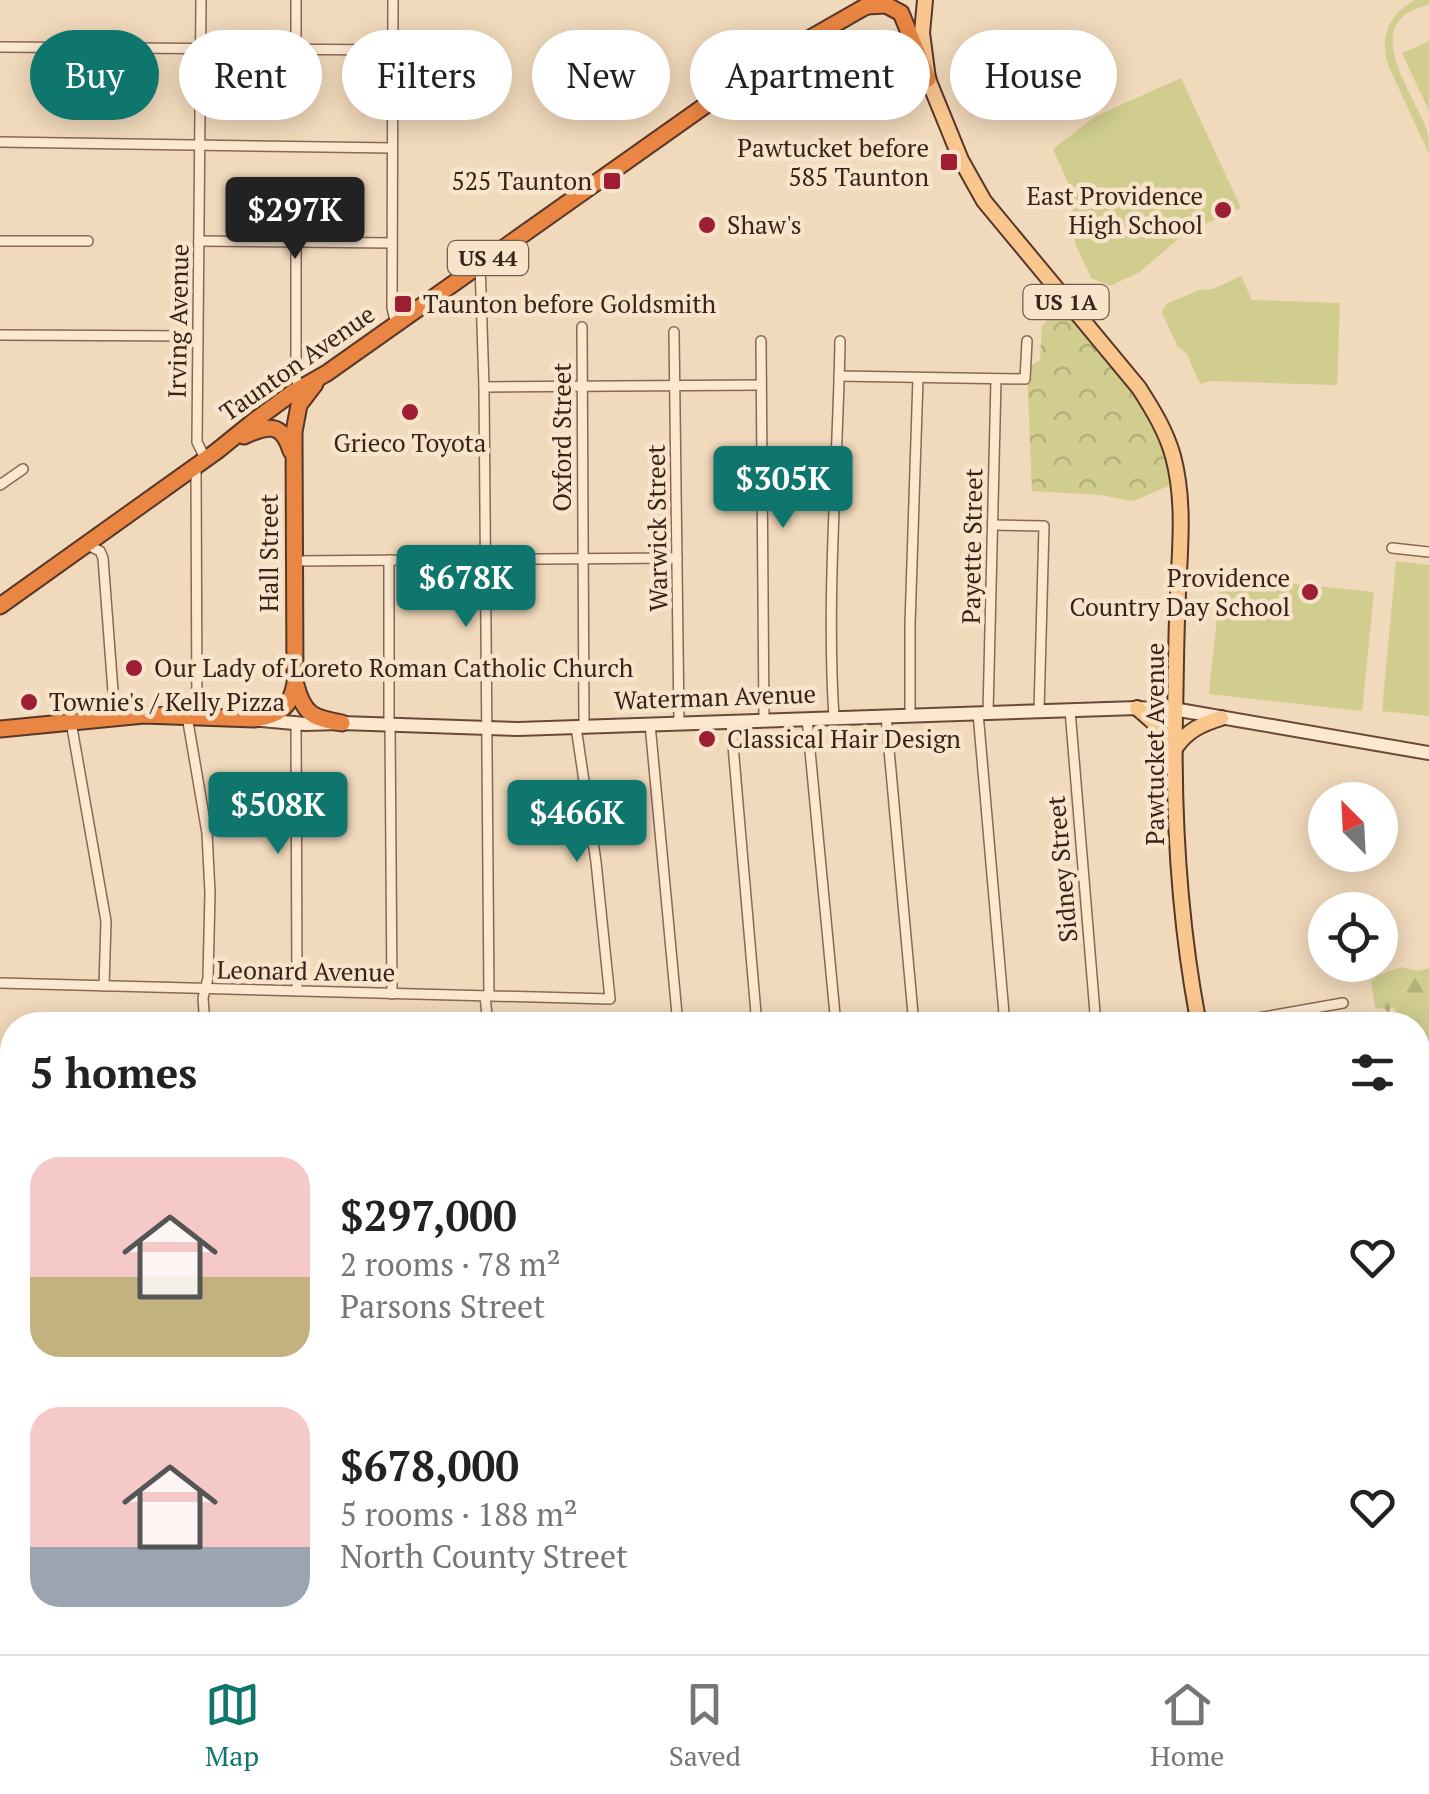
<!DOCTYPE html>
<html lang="en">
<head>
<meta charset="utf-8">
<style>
	body { margin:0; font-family:"PT Serif",serif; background:#f6f6f6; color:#222; height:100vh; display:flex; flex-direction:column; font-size:38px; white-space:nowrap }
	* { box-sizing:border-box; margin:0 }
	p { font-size:32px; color:#767676 }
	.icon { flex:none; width:55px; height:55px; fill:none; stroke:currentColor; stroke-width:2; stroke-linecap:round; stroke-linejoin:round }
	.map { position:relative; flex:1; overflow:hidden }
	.side { position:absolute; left:0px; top:1012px; width:1430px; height:642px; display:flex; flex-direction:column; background:#fff; border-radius:40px 40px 0 0; box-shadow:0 5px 25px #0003 }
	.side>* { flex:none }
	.banner { position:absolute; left:30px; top:30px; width:1370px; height:90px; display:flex; gap:20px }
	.needle { width:65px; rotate:336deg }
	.controls { position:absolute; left:1308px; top:782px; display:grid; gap:20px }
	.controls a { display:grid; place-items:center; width:90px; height:90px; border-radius:50%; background:#fff; box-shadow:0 5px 25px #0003; font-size:50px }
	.price { position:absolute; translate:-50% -85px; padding:0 22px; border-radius:10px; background:#0f766e; color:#fff; font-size:32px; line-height:65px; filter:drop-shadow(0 2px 5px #0008) }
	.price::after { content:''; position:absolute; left:50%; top:60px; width:30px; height:22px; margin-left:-15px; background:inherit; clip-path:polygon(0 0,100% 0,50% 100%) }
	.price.active { background:#222; color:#fff }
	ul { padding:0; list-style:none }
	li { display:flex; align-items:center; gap:30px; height:250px; padding:0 30px }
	li span { display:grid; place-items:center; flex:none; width:280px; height:200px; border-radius:30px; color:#555 }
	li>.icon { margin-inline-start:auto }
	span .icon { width:120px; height:120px; fill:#fffc; stroke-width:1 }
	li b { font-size:42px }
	h2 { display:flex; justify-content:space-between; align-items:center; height:120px; padding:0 30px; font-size:42px }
	.tag { padding:0 35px; border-radius:45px; background:#fff; box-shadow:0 5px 25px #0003; font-size:35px; line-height:90px }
	.tag.active { background:#0f766e; color:#fff }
	.tab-bar { display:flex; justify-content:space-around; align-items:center; height:140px; border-top:2px solid #e0e0e0; background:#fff; font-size:28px; color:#767676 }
	.tab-bar a { display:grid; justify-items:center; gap:5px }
	.tab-bar .active { color:#0f766e }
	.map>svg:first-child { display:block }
	.grass { fill:#d0cd8f }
	.forest { fill:url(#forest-firs) }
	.park { fill:url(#park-crowns) }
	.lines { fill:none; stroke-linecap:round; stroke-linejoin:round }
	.street-casing { stroke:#8a6854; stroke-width:12 }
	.secondary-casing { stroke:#6b4937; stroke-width:16 }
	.primary-casing { stroke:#573729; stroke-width:18 }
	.highway-casing { stroke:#573729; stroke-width:19 }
	.street { stroke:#fce7cf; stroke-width:9 }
	.secondary { stroke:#fce7cf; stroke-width:12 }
	.primary { stroke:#f9c78e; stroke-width:14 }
	.highway { stroke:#ea8643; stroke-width:15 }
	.poi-dot { fill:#9e1f34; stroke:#f8e4cb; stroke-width:4 }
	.labels { text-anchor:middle; stroke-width:9; stroke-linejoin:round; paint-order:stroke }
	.shield { fill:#f8e4cb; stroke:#725e4f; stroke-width:2.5 }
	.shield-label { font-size:22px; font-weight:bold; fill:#38241a }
	.poi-label { font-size:25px; fill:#38241a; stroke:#f8e4cb; text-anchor:start }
	.street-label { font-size:25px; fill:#38241a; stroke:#f8e4cb }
</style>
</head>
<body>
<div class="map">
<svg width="1429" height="1654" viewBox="0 0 1429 1654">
	<defs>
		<pattern id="forest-firs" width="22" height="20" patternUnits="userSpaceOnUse" patternTransform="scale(2.5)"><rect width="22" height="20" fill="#d0cd8f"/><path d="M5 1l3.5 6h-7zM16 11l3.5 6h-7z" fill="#b3b07b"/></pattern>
		<pattern id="park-crowns" width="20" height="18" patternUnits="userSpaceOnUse" patternTransform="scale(2.5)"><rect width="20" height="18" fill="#d0cd8f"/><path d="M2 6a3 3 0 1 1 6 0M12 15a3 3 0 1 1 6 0" fill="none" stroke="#b3b07b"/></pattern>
	</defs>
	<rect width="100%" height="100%" fill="#f1d9bb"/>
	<g class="grass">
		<path d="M 1415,0 L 1429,0 L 1429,5 C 1356,20 1413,92 1427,130 C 1429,138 1429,146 1429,154 L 1389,67 C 1379,39 1388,14 1415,0 Z"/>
		<path d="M 1429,41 L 1429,111 L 1402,53 Z"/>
		<path d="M 1181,78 L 1241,208 L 1186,232 L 1140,272 L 1110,286 L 1091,278 L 1075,243 L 1070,187 L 1053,149 L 1096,116 Z"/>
		<path d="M 1241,276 L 1252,300 L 1340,303 L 1337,385 L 1210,381 L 1200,384 L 1187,354 L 1178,347 L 1162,313 L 1166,304 L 1199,290 L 1213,289 Z"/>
		<path d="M 1396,561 L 1429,565 L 1429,716 L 1382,711 Z"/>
		<path d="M 1231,572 L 1245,579 L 1374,592 L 1362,711 L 1209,694 L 1219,599 L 1218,583 Z"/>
	</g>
	<path class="forest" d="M 1401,967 L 1418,971 L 1429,968 L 1429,1065 L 1418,1068 L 1418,1025 L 1399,1025 L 1395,1008 L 1391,1007 L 1388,1013 L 1384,1008 L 1377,1009 L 1375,1006 L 1371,982 C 1378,973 1390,971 1401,967 Z"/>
	<path class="park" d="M 1068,299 L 1153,408 L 1178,482 L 1133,501 L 1100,495 L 1032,491 L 1027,368 L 1040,360 L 1042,326 Z"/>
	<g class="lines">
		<g class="street-casing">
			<g id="street">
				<path d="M 201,0 L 197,442 L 206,460"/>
				<path d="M 296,0 L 296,49"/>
				<path d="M 393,0 L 392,308 L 396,324"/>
				<path d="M 0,47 L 393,50"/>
				<path d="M 0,142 L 392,148"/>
				<path d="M 0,241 L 88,241"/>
				<path d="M 199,241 L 392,243"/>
				<path d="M 296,242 L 296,377 L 299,389"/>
				<path d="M 480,264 L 484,387 L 489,996"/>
				<path d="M 582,327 L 584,727"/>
				<path d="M 674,332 L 679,723"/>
				<path d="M 0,335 L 198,336"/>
				<path d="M 761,341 L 764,721"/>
				<path d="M 839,376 L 1025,379 L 1027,341"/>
				<path d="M 484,387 L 761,385"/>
				<path d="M 196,466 L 197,717"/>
				<path d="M 0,485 L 23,469"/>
				<path d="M 993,525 L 1044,526 L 1039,711"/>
				<path d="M 87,545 L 100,551 L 103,558 L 115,718"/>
				<path d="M 1392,548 L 1429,552"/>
				<path d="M 389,560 L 389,725"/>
				<path d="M 294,561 L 677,558"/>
				<path d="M 1070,710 L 1096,1025"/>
				<path d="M 978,713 L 1005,1025"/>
				<path d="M 988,713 L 996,380"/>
				<path d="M 187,716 L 207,833 L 210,893 L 208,978 L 203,998 L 205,1025"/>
				<path d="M 886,716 L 914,1025"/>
				<path d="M 910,716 L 910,624 L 918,378"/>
				<path d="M 834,718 C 826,593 838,466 840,341"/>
				<path d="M 807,719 L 836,1025"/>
				<path d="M 71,722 L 106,921 L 104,986"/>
				<path d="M 731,722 L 757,1025"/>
				<path d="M 296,723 L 297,991"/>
				<path d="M 650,724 L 678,1025"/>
				<path d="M 390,725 L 392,994"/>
				<path d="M 0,983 L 610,999 L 596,862 L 576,727"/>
				<path d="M 485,996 L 488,1025"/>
				<path d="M 1218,1025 L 1343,1003"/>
				<path d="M 0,1082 L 12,1082"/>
				<path d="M 0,1181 L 12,1182"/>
				<path d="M 0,1276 L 12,1277"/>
				<path d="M 0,1367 L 12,1366"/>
				<path d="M 1418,1604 L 1429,1602"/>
				<path d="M 271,1642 L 272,1654"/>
				<path d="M 369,1642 L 371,1654"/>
				<path d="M 448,1642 L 450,1654"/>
				<path d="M 747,1642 L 749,1654"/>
				<path d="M 843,1642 L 845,1654"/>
				<path d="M 931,1642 L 933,1654"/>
				<path d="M 1018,1642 L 1020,1654"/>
				<path d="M 1110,1642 L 1112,1654"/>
				<path d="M 1200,1642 L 1202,1654"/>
			</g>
		</g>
		<g class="secondary-casing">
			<g id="secondary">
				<path d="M 261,720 L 305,724 L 342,723 L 518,729 L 1137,708 L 1179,710 L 1429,753"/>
				<path d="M 1418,1481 L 1429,1479"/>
				<path d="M 645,1642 L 647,1654"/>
				<path d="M 43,1654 L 103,1642"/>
			</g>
		</g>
		<g class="primary-casing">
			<g id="primary">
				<path d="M 925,0 L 922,33 L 928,79 L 961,160 L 984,201 L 1139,388 C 1153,410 1166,431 1173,456 C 1185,501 1180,547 1178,593 C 1176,633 1176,674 1175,714 C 1173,819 1179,922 1199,1025"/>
				<path d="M 1137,708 L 1152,721 L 1176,747 C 1188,730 1202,724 1221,718"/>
				<path d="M 1306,1642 L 1308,1654"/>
			</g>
		</g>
		<g class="highway-casing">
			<g id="highway">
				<path d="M 867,6 L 886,5 L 901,13 L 928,79"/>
				<path d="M 244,436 C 268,425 282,422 291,451"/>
				<path d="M 0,606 L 217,451 L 254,421 L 292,393 L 327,373 L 737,83 L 786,52 L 877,0"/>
				<path d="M 296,685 C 304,715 313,718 342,723"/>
				<path d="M 0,729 L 144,715 L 254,719 C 278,716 291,708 295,683 L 294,432 L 299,405 L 315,384"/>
				<path d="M 1418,1282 L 1429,1279"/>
				<path d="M 1418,1293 L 1429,1291"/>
				<path d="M 1418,1314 L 1429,1313"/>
				<path d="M 1418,1331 L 1429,1331"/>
				<path d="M 0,1467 L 12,1466"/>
				<path d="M 0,1503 L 12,1501"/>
				<path d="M 0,1525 L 12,1524"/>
			</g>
		</g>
		<use href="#street" class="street"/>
		<use href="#secondary" class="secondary"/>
		<use href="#primary" class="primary"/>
		<use href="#highway" class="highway"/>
	</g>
	<g class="poi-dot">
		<rect x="939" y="152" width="20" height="20" rx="5"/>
		<rect x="602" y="171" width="20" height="20" rx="5"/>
		<circle cx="1223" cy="210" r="10"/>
		<circle cx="707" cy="225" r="10"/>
		<rect x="393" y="294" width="20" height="20" rx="5"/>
		<circle cx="410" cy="412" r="10"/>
		<circle cx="1310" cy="592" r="10"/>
		<circle cx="134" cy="668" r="10"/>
		<circle cx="29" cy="702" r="10"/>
		<circle cx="707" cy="739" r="10"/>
	</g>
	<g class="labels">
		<g class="shield">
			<rect x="448" y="241" width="80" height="34" rx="8"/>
			<rect x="1023.5" y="285" width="85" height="34" rx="8"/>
		</g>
		<g class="shield-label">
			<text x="488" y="266">US 44</text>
			<text x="1066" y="310">US 1A</text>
		</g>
		<g class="poi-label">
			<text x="929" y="157" text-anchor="end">Pawtucket before<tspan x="929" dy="29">585 Taunton</tspan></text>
			<text x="592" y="190" text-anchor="end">525 Taunton</text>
			<text x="1203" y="205" text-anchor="end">East Providence<tspan x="1203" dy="29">High School</tspan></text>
			<text x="727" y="234">Shaw's</text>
			<text x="423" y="313">Taunton before Goldsmith</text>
			<text x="410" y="452" text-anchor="middle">Grieco Toyota</text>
			<text x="1290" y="587" text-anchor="end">Providence<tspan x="1290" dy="29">Country Day School</tspan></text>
			<text x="154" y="677">Our Lady of Loreto Roman Catholic Church</text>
			<text x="49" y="711">Townie's / Kelly Pizza</text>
			<text x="727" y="748">Classical Hair Design</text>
		</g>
		<g class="street-label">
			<text transform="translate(178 321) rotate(-89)" y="9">Irving Avenue</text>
			<text transform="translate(297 363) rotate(-35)" y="9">Taunton Avenue</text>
			<text transform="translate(562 437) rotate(-90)" y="9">Oxford Street</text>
			<text transform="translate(657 528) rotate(-91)" y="9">Warwick Street</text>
			<text transform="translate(972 546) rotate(-89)" y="9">Payette Street</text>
			<text transform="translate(269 553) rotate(-90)" y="9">Hall Street</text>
			<text transform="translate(715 697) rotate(-2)" y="9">Waterman Avenue</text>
			<text transform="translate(1155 744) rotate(-90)" y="9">Pawtucket Avenue</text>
			<text transform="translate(1062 869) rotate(-95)" y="9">Sidney Street</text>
			<text transform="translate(306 971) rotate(1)" y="9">Leonard Avenue</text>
		</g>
	</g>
</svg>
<div class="controls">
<a><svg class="needle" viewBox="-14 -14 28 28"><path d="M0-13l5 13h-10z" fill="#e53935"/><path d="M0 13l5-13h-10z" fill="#767676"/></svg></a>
<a><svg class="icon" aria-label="locate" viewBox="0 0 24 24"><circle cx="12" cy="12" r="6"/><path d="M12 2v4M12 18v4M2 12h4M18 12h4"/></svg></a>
</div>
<b class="price active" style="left:295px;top:262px">$297K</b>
<b class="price" style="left:783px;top:531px">$305K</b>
<b class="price" style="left:466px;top:630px">$678K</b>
<b class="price" style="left:278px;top:857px">$508K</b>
<b class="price" style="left:577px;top:865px">$466K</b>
<div class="banner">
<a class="tag active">Buy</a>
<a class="tag">Rent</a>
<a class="tag">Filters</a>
<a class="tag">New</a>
<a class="tag">Apartment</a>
<a class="tag">House</a>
</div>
<section class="side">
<h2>5 homes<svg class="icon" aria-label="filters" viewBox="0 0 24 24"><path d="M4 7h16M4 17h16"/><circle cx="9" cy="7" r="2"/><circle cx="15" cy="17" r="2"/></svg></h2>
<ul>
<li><span style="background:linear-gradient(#f6c9c9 60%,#c2b280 0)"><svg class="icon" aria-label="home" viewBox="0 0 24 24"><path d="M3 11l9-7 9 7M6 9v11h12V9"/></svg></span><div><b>$297,000</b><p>2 rooms · 78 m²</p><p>Parsons Street</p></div><svg class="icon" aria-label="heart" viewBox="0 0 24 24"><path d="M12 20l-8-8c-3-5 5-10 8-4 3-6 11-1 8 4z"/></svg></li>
<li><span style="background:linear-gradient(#f6c9c9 70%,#9aa5b1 0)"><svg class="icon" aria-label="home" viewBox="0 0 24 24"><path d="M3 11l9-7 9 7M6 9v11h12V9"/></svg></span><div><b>$678,000</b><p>5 rooms · 188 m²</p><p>North County Street</p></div><svg class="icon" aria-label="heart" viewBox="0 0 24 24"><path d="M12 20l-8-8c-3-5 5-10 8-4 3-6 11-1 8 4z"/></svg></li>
</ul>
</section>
</div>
<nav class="tab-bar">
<a class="active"><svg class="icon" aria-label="map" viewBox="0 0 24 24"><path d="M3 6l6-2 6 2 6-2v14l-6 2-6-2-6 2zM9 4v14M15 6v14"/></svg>Map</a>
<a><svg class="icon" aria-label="saved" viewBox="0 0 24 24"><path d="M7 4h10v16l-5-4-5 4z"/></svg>Saved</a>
<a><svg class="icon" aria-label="home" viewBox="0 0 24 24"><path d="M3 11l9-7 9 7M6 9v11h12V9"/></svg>Home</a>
</nav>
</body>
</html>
